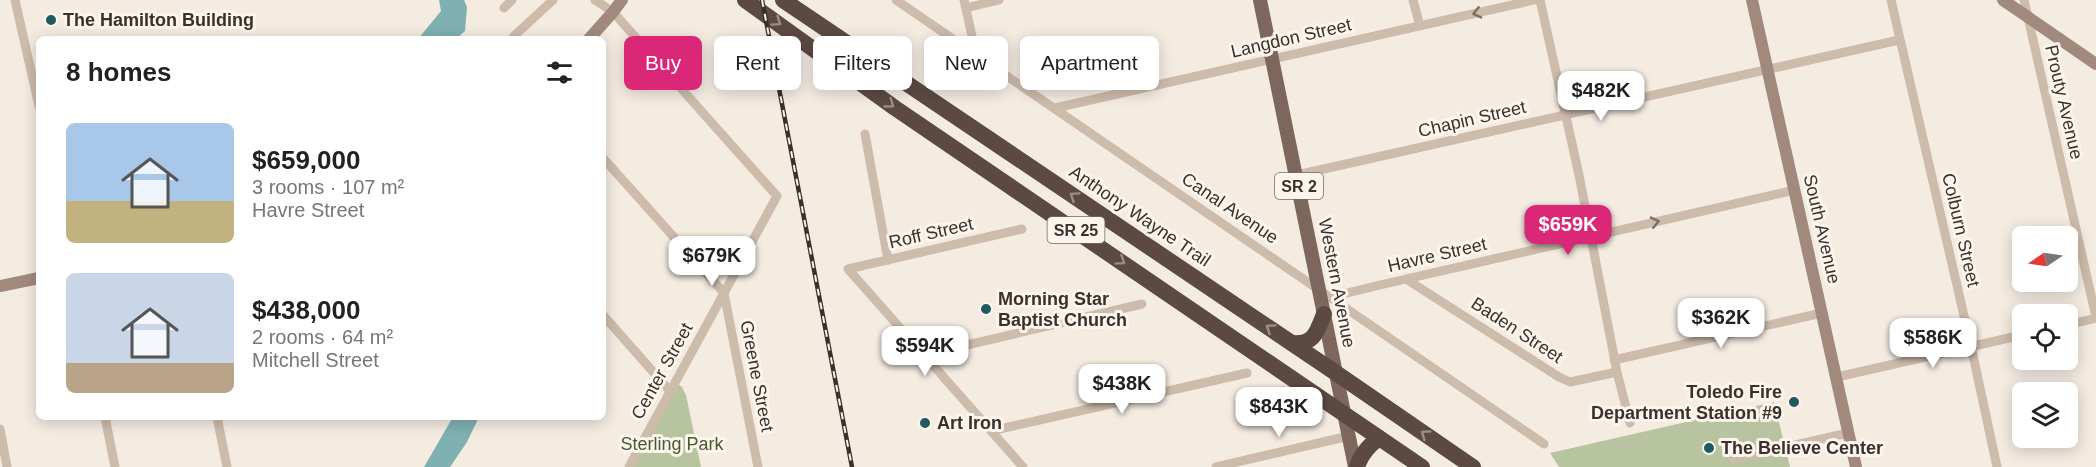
<!DOCTYPE html>
<html lang="en">
<head>
<meta charset="utf-8">
<style>
	body { margin:0; font-family:Helvetica,sans-serif; background:#f6f6f6; color:#222; height:100vh; display:flex; flex-direction:column; font-size:22px; white-space:nowrap }
	* { box-sizing:border-box; margin:0 }
	p { font-size:20px; color:#767676 }
	.icon { flex:none; width:33px; height:33px; fill:none; stroke:currentColor; stroke-width:2; stroke-linecap:round; stroke-linejoin:round }
	.map { position:relative; flex:1; overflow:hidden }
	.sheet { position:absolute; left:36px; top:36px; width:570px; height:384px; display:flex; flex-direction:column; background:#fff; border-radius:9px; box-shadow:0 3px 15px #0003 }
	.sheet>* { flex:none }
	.banner { position:absolute; left:624px; top:36px; width:570px; height:54px; display:flex; gap:12px }
	.needle { width:39px; rotate:257deg }
	.controls { position:absolute; left:2012px; top:226px; display:grid; gap:12px }
	.controls a { display:grid; place-items:center; width:66px; height:66px; border-radius:9px; background:#fff; box-shadow:0 3px 15px #0003; font-size:30px }
	.price { position:absolute; translate:-50% -51px; padding:0 14px; border-radius:12px; background:#fff; color:#222; font-size:20px; line-height:39px; filter:drop-shadow(0 2px 3px #0008) }
	.price::after { content:''; position:absolute; left:50%; top:36px; width:18px; height:14px; margin-left:-9px; background:inherit; clip-path:polygon(0 0,100% 0,50% 100%) }
	.price.on { background:#db2777; color:#fff }
	ul { padding:0; list-style:none }
	li { display:flex; align-items:center; gap:18px; height:150px; padding:0 30px }
	li span { display:grid; place-items:center; flex:none; width:168px; height:120px; border-radius:9px; color:#555 }
	li>.icon { margin-inline-start:auto }
	span .icon { width:72px; height:72px; fill:#fffc; stroke-width:1 }
	li b { font-size:26px }
	h2 { display:flex; justify-content:space-between; align-items:center; height:72px; padding:0 30px; font-size:26px }
	.pill { padding:0 21px; border-radius:9px; background:#fff; box-shadow:0 3px 15px #0003; font-size:21px; line-height:54px }
	.pill.on { background:#db2777; color:#fff }
	.map>svg:first-child { display:block }
	.green { fill:#b8c4a0 }
	.water { fill:#7fb0b2 }
	.lines { fill:none; stroke-linecap:round; stroke-linejoin:round }
	.street { stroke:#cdbbac; stroke-width:9 }
	.secondary { stroke:#a18a7d; stroke-width:12 }
	.primary { stroke:#7d675c; stroke-width:14 }
	.highway { stroke:#5c4a42; stroke-width:16 }
	.rail-casing { stroke:#3b302b; stroke-width:4.5 }
	.rail { stroke:#fbf5ee; stroke-width:2; stroke-dasharray:7; stroke-linecap:butt }
	.oneway { stroke:#7d6f65 }
	.oneway2 { stroke:#9c8e87 }
	.poi-dot { fill:#1f5a5e; stroke:#fbf5ee; stroke-width:2 }
	.labels { text-anchor:middle; stroke-width:6; stroke-linejoin:round; paint-order:stroke }
	.shield { fill:#fbf5ee; stroke:#756b66; stroke-width:1.5 }
	.shield-label { font-size:16px; font-weight:bold; fill:#3b302b }
	.poi-label { font-size:18px; font-weight:bold; fill:#3b302b; stroke:#fbf5ee; text-anchor:start }
	.street-label { font-size:18px; fill:#3b302b; stroke:#fbf5ee }
	.park-label { font-size:18px; fill:#4a5a2e; stroke:#fbf5ee }
</style>
</head>
<body>
<div class="map">
<svg width="2096" height="467" viewBox="0 0 2096 467">
	<rect width="100%" height="100%" fill="#f4ebe1"/>
	<g class="green">
		<path d="M 677,383 L 682,387 L 686,395 L 701,467 L 633,467 Z"/>
		<path d="M 1774,402 L 1790,467 L 1559,467 L 1550,453 Z"/>
	</g>
	<g class="water">
		<path d="M 439,0 L 464,0 L 467,7 L 465,31 L 456,39 L 418,39 L 441,11 Z"/>
		<path d="M 453,417 L 479,417 L 467,442 L 450,467 L 424,467 Z"/>
	</g>
	<g class="lines">
		<g class="street">
			<path d="M 15,0 L 39,106"/>
			<path d="M 595,0 L 613,12 L 777,196 L 629,467"/>
			<path d="M 896,0 L 1544,444"/>
			<path d="M 964,0 L 976,54"/>
			<path d="M 1413,0 L 1420,26"/>
			<path d="M 1540,0 L 1579,175 L 1617,372 L 1630,423"/>
			<path d="M 1891,0 L 1971,346 L 1997,467"/>
			<path d="M 2024,0 L 2096,317"/>
			<path d="M 504,8 L 512,0"/>
			<path d="M 966,8 L 999,0"/>
			<path d="M 513,37 L 553,0"/>
			<path d="M 1055,108 L 1534,0"/>
			<path d="M 865,134 L 888,260"/>
			<path d="M 603,158 L 724,293 L 758,467"/>
			<path d="M 1297,175 L 1899,40"/>
			<path d="M 1022,229 L 848,269 L 1023,467"/>
			<path d="M 1406,279 L 1559,377 L 1570,382 L 1617,372"/>
			<path d="M 1333,299 L 1343,294 L 1380,285 L 1795,190"/>
			<path d="M 603,315 L 670,391"/>
			<path d="M 2067,325 L 2096,318"/>
			<path d="M 924,355 L 1142,304"/>
			<path d="M 1614,360 L 1822,313"/>
			<path d="M 1837,377 L 2022,335"/>
			<path d="M 105,417 L 115,467"/>
			<path d="M 217,417 L 227,467"/>
			<path d="M 0,429 L 7,467"/>
			<path d="M 991,431 L 1247,373"/>
			<path d="M 1734,459 L 1848,433"/>
			<path d="M 1216,467 L 1349,436"/>
		</g>
		<g class="secondary">
			<path d="M 1752,0 L 1856,467"/>
			<path d="M 2003,0 L 2096,64"/>
			<path d="M 589,39 L 613,12 L 622,0"/>
			<path d="M 0,286 L 39,278"/>
		</g>
		<path class="primary" d="M 1260,0 L 1355,467"/>
		<g class="highway">
			<path d="M 745,0 L 895,108 L 1422,467"/>
			<path d="M 783,0 L 1336,373 L 1473,467"/>
			<path d="M 1292,343 C 1314,345 1317,332 1324,314"/>
			<path d="M 1357,467 C 1361,454 1368,446 1379,438"/>
		</g>
		<g class="rail-casing">
			<path id="rail" d="M 762,0 L 852,467"/>
		</g>
		<use href="#rail" class="rail"/>
	</g>
	<defs><path id="oneway-chevron" d="M-2-3.5L2.5 0L-2 3.5" fill="none" stroke-width="1.6" stroke-linecap="round" stroke-linejoin="round" transform="scale(1.5)"/></defs>
	<g class="oneway">
		<use href="#oneway-chevron" transform="translate(1477 13) rotate(167)"/>
		<use href="#oneway-chevron" transform="translate(1655 222) rotate(-13)"/>
	</g>
	<g class="oneway2">
		<use href="#oneway-chevron" transform="translate(777 22) rotate(35)"/>
		<use href="#oneway-chevron" transform="translate(890 104) rotate(36)"/>
		<use href="#oneway-chevron" transform="translate(1074 196) rotate(-146)"/>
		<use href="#oneway-chevron" transform="translate(1121 261) rotate(34)"/>
		<use href="#oneway-chevron" transform="translate(1270 328) rotate(-146)"/>
		<use href="#oneway-chevron" transform="translate(1425 434) rotate(-145)"/>
	</g>
	<g class="poi-dot">
		<circle cx="51" cy="20" r="6"/>
		<circle cx="986" cy="309" r="6"/>
		<circle cx="1794" cy="402" r="6"/>
		<circle cx="925" cy="423" r="6"/>
		<circle cx="1709" cy="448" r="6"/>
	</g>
	<g class="labels">
		<g class="shield">
			<rect x="1275" y="173" width="48" height="26" rx="4.5"/>
			<rect x="1047.5" y="217" width="57" height="26" rx="4.5"/>
		</g>
		<g class="shield-label">
			<text x="1299" y="192">SR 2</text>
			<text x="1076" y="236">SR 25</text>
		</g>
		<g class="poi-label">
			<text x="63" y="26">The Hamilton Building</text>
			<text x="998" y="305">Morning Star<tspan x="998" dy="21">Baptist Church</tspan></text>
			<text x="1782" y="398" text-anchor="end">Toledo Fire<tspan x="1782" dy="21">Department Station #9</tspan></text>
			<text x="937" y="429">Art Iron</text>
			<text x="1721" y="454">The Believe Center</text>
		</g>
		<g class="street-label">
			<text transform="translate(1291 38) rotate(-13)" y="6">Langdon Street</text>
			<text transform="translate(2064 102) rotate(77)" y="6">Prouty Avenue</text>
			<text transform="translate(1472 119) rotate(-13)" y="6">Chapin Street</text>
			<text transform="translate(1230 208) rotate(34)" y="6">Canal Avenue</text>
			<text transform="translate(1140 216) rotate(34)" y="6">Anthony Wayne Trail</text>
			<text transform="translate(1822 229) rotate(77)" y="6">South Avenue</text>
			<text transform="translate(1961 230) rotate(77)" y="6">Colburn Street</text>
			<text transform="translate(931 233) rotate(-13)" y="6">Roff Street</text>
			<text transform="translate(1437 255) rotate(-13)" y="6">Havre Street</text>
			<text transform="translate(1337 283) rotate(79)" y="6">Western Avenue</text>
			<text transform="translate(1517 330) rotate(33)" y="6">Baden Street</text>
			<text transform="translate(662 371) rotate(-61)" y="6">Center Street</text>
			<text transform="translate(757 376) rotate(79)" y="6">Greene Street</text>
		</g>
		<g class="park-label">
			<text x="672" y="450">Sterling Park</text>
		</g>
	</g>
</svg>
<div class="controls">
<a><svg class="needle" viewBox="-14 -14 28 28"><path d="M0-13l5 13h-10z" fill="#e53935"/><path d="M0 13l5-13h-10z" fill="#767676"/></svg></a>
<a><svg class="icon" aria-label="locate" viewBox="0 0 24 24"><circle cx="12" cy="12" r="6"/><path d="M12 2v4M12 18v4M2 12h4M18 12h4"/></svg></a>
<a><svg class="icon" aria-label="layers" viewBox="0 0 24 24"><path d="M12 4l9 5-9 5-9-5zM3 14l9 5 9-5"/></svg></a>
</div>
<b class="price" style="left:1601px;top:122px">$482K</b>
<b class="price on" style="left:1568px;top:256px">$659K</b>
<b class="price" style="left:712px;top:287px">$679K</b>
<b class="price" style="left:1721px;top:349px">$362K</b>
<b class="price" style="left:1933px;top:369px">$586K</b>
<b class="price" style="left:925px;top:377px">$594K</b>
<b class="price" style="left:1122px;top:415px">$438K</b>
<b class="price" style="left:1279px;top:438px">$843K</b>
<div class="banner">
<a class="pill on">Buy</a>
<a class="pill">Rent</a>
<a class="pill">Filters</a>
<a class="pill">New</a>
<a class="pill">Apartment</a>
</div>
<section class="sheet">
<h2>8 homes<svg class="icon" aria-label="filters" viewBox="0 0 24 24"><path d="M4 7h16M4 17h16"/><circle cx="9" cy="7" r="2"/><circle cx="15" cy="17" r="2"/></svg></h2>
<ul>
<li><span style="background:linear-gradient(#a9c7e8 65%,#c2b280 0)"><svg class="icon" aria-label="home" viewBox="0 0 24 24"><path d="M3 11l9-7 9 7M6 9v11h12V9"/></svg></span><div><b>$659,000</b><p>3 rooms · 107 m²</p><p>Havre Street</p></div></li>
<li><span style="background:linear-gradient(#c9d6e8 75%,#b9a48a 0)"><svg class="icon" aria-label="home" viewBox="0 0 24 24"><path d="M3 11l9-7 9 7M6 9v11h12V9"/></svg></span><div><b>$438,000</b><p>2 rooms · 64 m²</p><p>Mitchell Street</p></div></li>
</ul>
</section>
</div>
</body>
</html>
